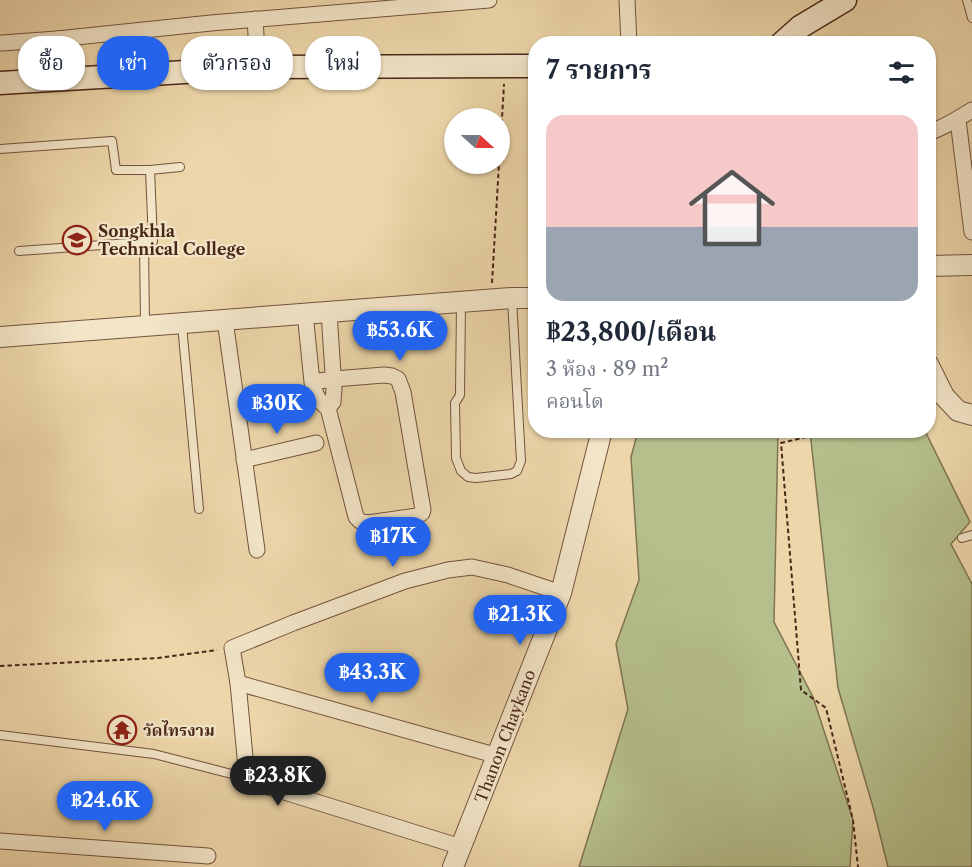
<!DOCTYPE html>
<html lang="th">
<head>
<meta charset="utf-8">
<style>
	body { margin:0; font-family:"Libre Caslon Text","Noto Serif Thai",serif; background:#f6f6f7; color:#1f2937; height:100vh; display:flex; flex-direction:column; font-size:22px; white-space:nowrap }
	* { box-sizing:border-box; margin:0 }
	p { font-size:20px; color:#747a83 }
	.icon { flex:none; width:33px; height:33px; fill:none; stroke:currentColor; stroke-width:2; stroke-linecap:round; stroke-linejoin:round }
	.map { position:relative; flex:1; overflow:hidden }
	.drawer { position:absolute; left:528px; top:36px; width:408px; height:402px; display:flex; flex-direction:column; background:#fff; border-radius:24px; box-shadow:0 2px 4px #0004 }
	.drawer>* { flex:none }
	.hud { position:absolute; left:18px; top:36px; width:420px; height:54px; display:flex; gap:12px }
	.needle { width:39px; rotate:111deg }
	.tools { position:absolute; left:444px; top:108px; display:grid; gap:12px }
	.tools a { display:grid; place-items:center; width:66px; height:66px; border-radius:50%; background:#fff; box-shadow:0 2px 4px #0004; font-size:30px }
	.price { position:absolute; translate:-50% -51px; padding:0 14px; border-radius:21px; background:#2563eb; color:#fff; font-size:20px; line-height:39px; filter:drop-shadow(0 2px 3px #0008) }
	.price::after { content:''; position:absolute; left:50%; top:36px; width:18px; height:14px; margin-left:-9px; background:inherit; clip-path:polygon(0 0,100% 0,50% 100%) }
	.price.active { background:#222; color:#fff }
	ul { padding:0; list-style:none }
	li { display:grid; align-content:center; gap:12px; height:318px; padding:0 18px }
	li+li { border-top:2px solid #e0e1e3 }
	li span { display:grid; place-items:center; height:186px; border-radius:18px; color:#555 }
	li>.icon { margin-inline-start:auto }
	span .icon { width:108px; height:108px; fill:#fffc; stroke-width:1 }
	li b { font-size:26px }
	h2 { display:flex; justify-content:space-between; align-items:center; height:72px; padding:0 18px; font-size:26px }
	.chip { padding:0 21px; border-radius:24px; background:#fff; box-shadow:0 2px 4px #0004; font-size:21px; line-height:54px }
	.chip.active { background:#2563eb; color:#fff }
	.map>svg:first-child { display:block }
	.green { fill:#b5bf8b; stroke:#7f7352; stroke-width:1.5 }
	.lines { fill:none; stroke-linecap:round; stroke-linejoin:round }
	.service-casing { stroke:#72533d; stroke-width:10 }
	.minor-casing { stroke:#72533d; stroke-width:17 }
	.tertiary-casing { stroke:#72533d; stroke-width:22 }
	.secondary-casing { stroke:#492719; stroke-width:25 }
	.path { stroke:#492719; stroke-width:2; stroke-dasharray:4.5 3; stroke-linecap:butt }
	.service { stroke:#f3e5c8; stroke-width:8 }
	.minor { stroke:#f3e5c8; stroke-width:15 }
	.tertiary { stroke:#f3e5c8; stroke-width:20 }
	.secondary { stroke:#f3e5c8; stroke-width:22 }
	.labels { text-anchor:middle; stroke-width:4.5; stroke-linejoin:round; paint-order:stroke }
	.poi-label { font-size:16px; font-weight:bold; fill:#492719; stroke:#f3e5c8; text-anchor:start }
	.street-label { font-size:16px; fill:#492719; stroke:#f3e5c8 }
</style>
</head>
<body>
<div class="map">
<svg width="972" height="867" viewBox="0 0 972 867">
	<rect width="100%" height="100%" fill="#edd7aa"/>
	<filter id="stains"><feTurbulence type="fractalNoise" baseFrequency=".00333" numOctaves="4"/><feColorMatrix values="0 0 0 0 .2 0 0 0 0 .09 0 0 0 0 .02 0 0 0 .5 -.17"/></filter>
	<radialGradient id="worn" r=".72"><stop offset=".6" stop-color="#630" stop-opacity="0"/><stop offset="1" stop-color="#630" stop-opacity=".3"/></radialGradient>
	<g class="green">
		<path d="M 638,431 L 804,431 L 778,433 L 774,622 L 813,697 L 853,820 L 850,867 L 579,867 L 628,709 L 616,644 L 639,580 L 631,457 Z"/>
		<path d="M 810,431 L 925,431 L 970,522 L 951,544 L 972,584 L 972,867 L 888,867 L 873,807 L 838,688 Z"/>
	</g>
	<g class="lines">
		<g class="service-casing">
			<g id="service">
				<path d="M 967,0 L 972,18"/>
				<path d="M 0,149 L 112,141 L 116,170 L 150,170 L 153,241 L 144,242"/>
				<path d="M 150,170 L 180,167"/>
				<path d="M 19,251 L 144,242 L 145,325"/>
				<path d="M 461,302 L 460,395 L 455,403 L 456,458 L 461,471 L 468,477 L 476,478 L 511,474 L 517,471 L 521,461 L 512,299"/>
				<path d="M 182,325 L 199,509"/>
				<path d="M 962,538 L 972,535"/>
				<path d="M 0,735 L 154,754 L 247,778"/>
			</g>
		</g>
		<g class="minor-casing">
			<g id="minor">
				<path d="M 627,0 L 629,44"/>
				<path d="M 255,19 L 258,67"/>
				<path d="M 2,43 L 57,39"/>
				<path d="M 62,79 L 57,39 L 211,23 L 489,0"/>
				<path d="M 958,120 L 972,232"/>
				<path d="M 928,133 C 946,127 957,119 972,110"/>
				<path d="M 305,313 L 312,382 C 315,393 318,402 328,408 L 356,517 L 360,521 L 368,523 L 417,516 L 422,513 L 423,510 L 403,392 L 398,379 L 392,376 L 384,375 L 334,379 L 312,382"/>
				<path d="M 225,320 L 257,550"/>
				<path d="M 328,408 L 333,402 L 334,389 L 329,312"/>
				<path d="M 244,460 L 316,443"/>
				<path d="M 238,683 L 498,756"/>
				<path d="M 0,841 L 208,856"/>
				<path d="M 461,847 L 262,785 L 247,778 L 238,683 L 232,648 L 293,623 L 405,581 L 448,570 L 472,567 L 508,575 L 561,593"/>
			</g>
		</g>
		<g class="tertiary-casing">
			<g id="tertiary">
				<path d="M 928,266 L 972,265"/>
				<path d="M 0,337 L 512,298 L 536,298"/>
				<path d="M 928,364 L 944,396 L 958,411 L 972,415"/>
				<path d="M 453,867 L 561,593 L 602,430"/>
			</g>
		</g>
		<g class="secondary-casing">
			<g id="secondary">
				<path d="M 781,44 L 800,27 L 845,0"/>
				<path d="M 0,83 L 269,67 L 536,66"/>
			</g>
		</g>
		<g class="path">
			<path d="M 500,154 L 504,84"/>
			<path d="M 492,283 L 499,164"/>
			<path d="M 836,430 L 781,443 L 801,690 L 826,708 L 853,820 L 858,867"/>
			<path d="M 0,666 L 158,658 L 217,650"/>
		</g>
		<use href="#service" class="service"/>
		<use href="#minor" class="minor"/>
		<use href="#tertiary" class="tertiary"/>
		<use href="#secondary" class="secondary"/>
	</g>
	<defs>
		<g id="university-ring" transform="scale(1.5)"><circle r="9.5" fill="#f3e5c8" stroke="#8f2418" stroke-width="1.5"/><path d="M0-5L7-2L0 1L-7-2ZM-4 1L0 2.5L4 1V4Q0 6-4 4Z" fill="#8f2418"/></g>
		<g id="temple-ring" transform="scale(1.5)"><circle r="9.5" fill="#f3e5c8" stroke="#8f2418" stroke-width="1.5"/><path d="M0-6L5-2H3V0L6.5 2.5H4V6H1.5V3h-3V6H-4V2.5H-6.5L-3 0V-2H-5Z" fill="#8f2418"/></g>
	</defs>
	<g fill-rule="evenodd">
		<use href="#university-ring" x="77" y="240"/>
		<use href="#temple-ring" x="122" y="730"/>
	</g>
	<g class="labels">
		<g class="poi-label">
			<text x="98" y="237">Songkhla<tspan x="98" dy="18">Technical College</tspan></text>
			<text x="143" y="736">วัดไทรงาม</text>
		</g>
		<g class="street-label">
			<text transform="translate(505 736) rotate(-69)" y="6">Thanon Chaykano</text>
		</g>
	</g>
	<rect width="100%" height="100%" filter="url(#stains)"/>
	<rect width="100%" height="100%" fill="url(#worn)"/>
</svg>
<div class="tools">
<a><svg class="needle" viewBox="-14 -14 28 28"><path d="M0-13l5 13h-10z" fill="#e53935"/><path d="M0 13l5-13h-10z" fill="#747a83"/></svg></a>
</div>
<b class="price" style="left:400px;top:362px">฿53.6K</b>
<b class="price" style="left:277px;top:435px">฿30K</b>
<b class="price" style="left:393px;top:568px">฿17K</b>
<b class="price" style="left:520px;top:646px">฿21.3K</b>
<b class="price" style="left:372px;top:704px">฿43.3K</b>
<b class="price active" style="left:278px;top:807px">฿23.8K</b>
<b class="price" style="left:105px;top:832px">฿24.6K</b>
<div class="hud">
<a class="chip">ซื้อ</a>
<a class="chip active">เช่า</a>
<a class="chip">ตัวกรอง</a>
<a class="chip">ใหม่</a>
</div>
<section class="drawer">
<h2>7 รายการ<svg class="icon" aria-label="filters" viewBox="0 0 24 24"><path d="M4 7h16M4 17h16"/><circle cx="9" cy="7" r="2"/><circle cx="15" cy="17" r="2"/></svg></h2>
<ul>
<li><span style="background:linear-gradient(#f6c9c9 60%,#9aa5b1 0)"><svg class="icon" aria-label="home" viewBox="0 0 24 24"><path d="M3 11l9-7 9 7M6 9v11h12V9"/></svg></span><div><b>฿23,800/เดือน</b><p>3 ห้อง · 89 m²</p><p>คอนโด</p></div></li>
</ul>
</section>
</div>
</body>
</html>
